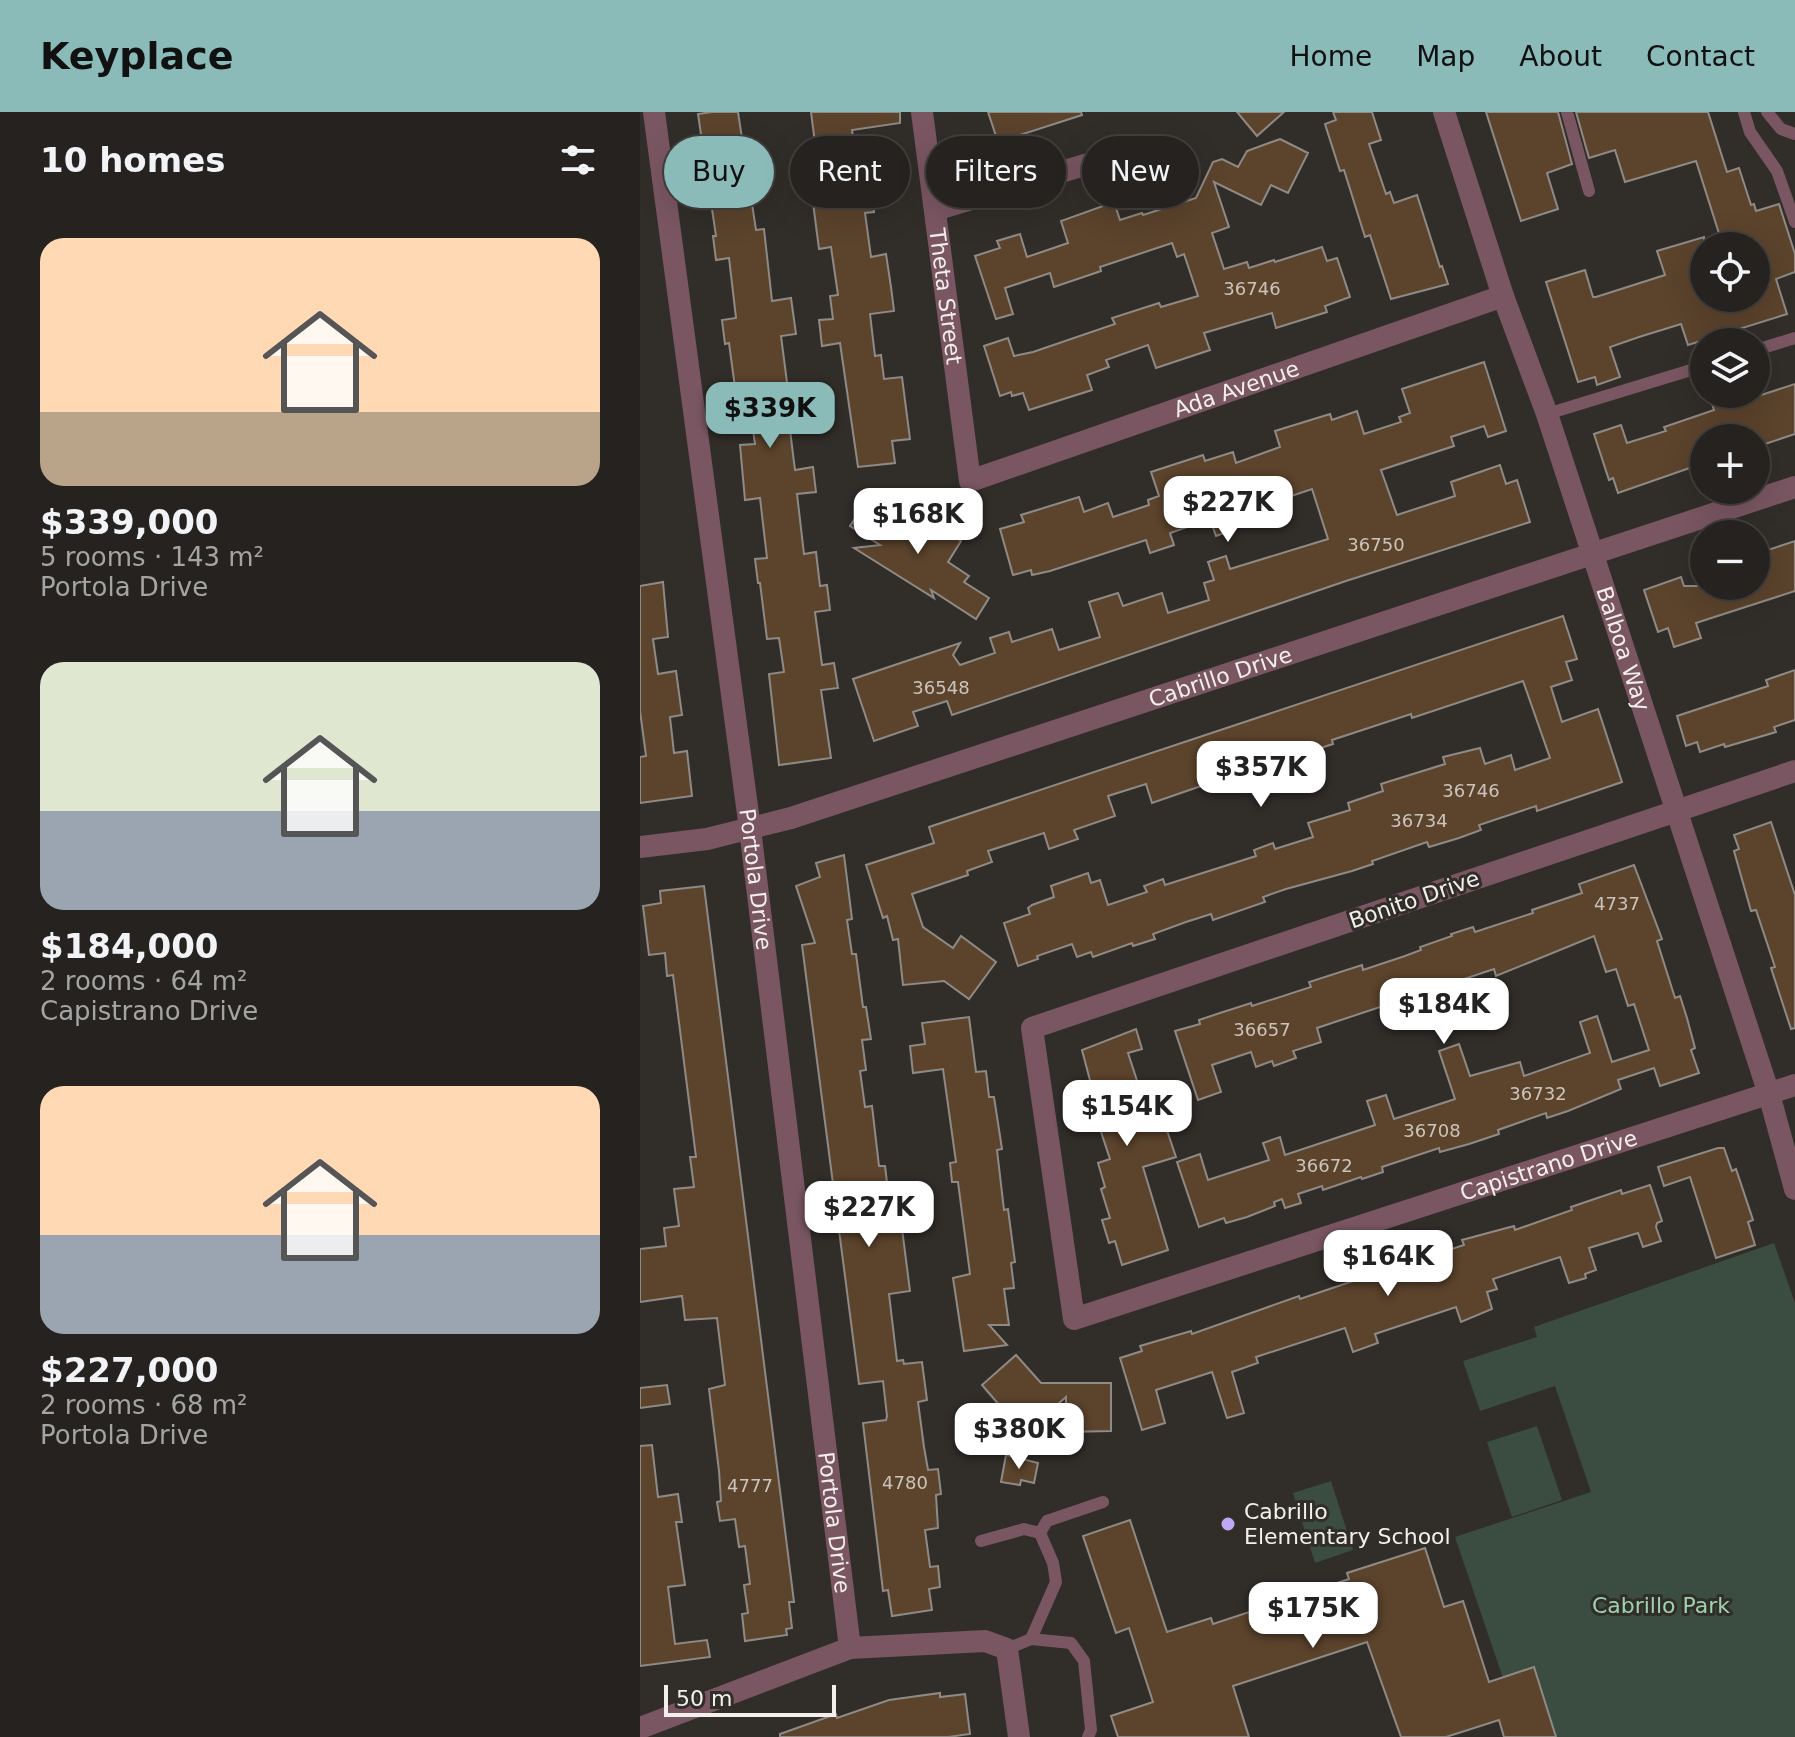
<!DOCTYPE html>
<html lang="en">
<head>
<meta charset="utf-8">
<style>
	body { margin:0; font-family:"DejaVu Sans",sans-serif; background:#312f2c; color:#f1f3f6; height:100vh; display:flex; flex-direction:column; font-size:30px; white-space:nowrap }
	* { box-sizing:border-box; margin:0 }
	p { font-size:26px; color:#a3a4a4 }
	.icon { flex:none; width:44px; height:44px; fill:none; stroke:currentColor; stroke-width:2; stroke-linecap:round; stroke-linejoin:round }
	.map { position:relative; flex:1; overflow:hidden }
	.details { display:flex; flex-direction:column; background:#25221f; width:640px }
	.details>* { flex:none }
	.hud { position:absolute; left:24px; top:24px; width:760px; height:72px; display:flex; gap:16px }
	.buttons { position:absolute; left:1050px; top:120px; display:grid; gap:16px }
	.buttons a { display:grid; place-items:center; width:80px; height:80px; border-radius:50%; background:#25221f; box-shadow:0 8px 32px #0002,0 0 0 2px #423f3d; font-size:40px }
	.scale { position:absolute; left:24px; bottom:20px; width:172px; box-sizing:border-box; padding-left:8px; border:4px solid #f2efec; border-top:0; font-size:22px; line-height:28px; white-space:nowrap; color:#f2efec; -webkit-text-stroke:6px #312d29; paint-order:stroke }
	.price { position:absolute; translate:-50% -68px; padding:0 18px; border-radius:16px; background:#fff; color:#222; font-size:26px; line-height:52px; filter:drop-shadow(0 2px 4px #0008) }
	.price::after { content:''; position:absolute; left:50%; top:48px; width:24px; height:18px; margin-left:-12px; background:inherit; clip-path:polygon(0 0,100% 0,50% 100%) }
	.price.current { background:#8bbbb9; color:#111 }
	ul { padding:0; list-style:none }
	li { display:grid; align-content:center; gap:16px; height:424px; padding:0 40px }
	li span { display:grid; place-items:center; height:248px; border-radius:24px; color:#555 }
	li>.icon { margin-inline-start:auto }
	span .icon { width:144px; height:144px; fill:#fffc; stroke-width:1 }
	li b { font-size:34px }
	h2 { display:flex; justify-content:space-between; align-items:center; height:96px; padding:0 40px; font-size:34px }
	.tag { padding:0 28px; border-radius:36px; background:#25221f; box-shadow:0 8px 32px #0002,0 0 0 2px #423f3d; font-size:28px; line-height:72px }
	.tag.current { background:#8bbbb9; color:#111 }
	header { display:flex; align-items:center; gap:48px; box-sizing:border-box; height:112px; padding:0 40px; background:#8bbbb9; color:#111 }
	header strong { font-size:38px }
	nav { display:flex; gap:44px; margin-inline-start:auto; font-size:28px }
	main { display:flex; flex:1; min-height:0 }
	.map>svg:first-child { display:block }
	.green { fill:#3b4d40 }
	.building { fill:#5b432c; stroke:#8f8a86; stroke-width:2 }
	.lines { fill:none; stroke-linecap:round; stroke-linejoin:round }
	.service { stroke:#795662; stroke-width:12 }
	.minor { stroke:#795662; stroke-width:22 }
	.poi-dot { fill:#bfa9f4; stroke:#312d29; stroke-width:3 }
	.labels { text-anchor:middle; stroke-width:6; stroke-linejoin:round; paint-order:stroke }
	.number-label { font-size:18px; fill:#ccc4bc }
	.street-label { font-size:22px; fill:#f2efec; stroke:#312d29 }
	.poi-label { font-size:22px; fill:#f2efec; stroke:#312d29; text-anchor:start }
	.park-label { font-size:22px; fill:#9cd3ad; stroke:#312d29 }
</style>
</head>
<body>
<header>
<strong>Keyplace</strong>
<nav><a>Home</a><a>Map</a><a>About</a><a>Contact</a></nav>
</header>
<main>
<section class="details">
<h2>10 homes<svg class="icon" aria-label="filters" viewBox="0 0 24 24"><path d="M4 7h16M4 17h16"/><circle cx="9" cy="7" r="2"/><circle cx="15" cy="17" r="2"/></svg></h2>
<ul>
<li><span style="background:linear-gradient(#ffd9b3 70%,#b9a48a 0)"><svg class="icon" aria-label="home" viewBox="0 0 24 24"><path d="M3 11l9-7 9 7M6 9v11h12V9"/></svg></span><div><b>$339,000</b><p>5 rooms · 143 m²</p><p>Portola Drive</p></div></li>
<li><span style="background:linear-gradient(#dfe7d0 60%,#9aa5b1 0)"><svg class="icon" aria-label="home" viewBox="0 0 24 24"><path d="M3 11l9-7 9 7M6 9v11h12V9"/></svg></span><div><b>$184,000</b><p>2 rooms · 64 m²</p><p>Capistrano Drive</p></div></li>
<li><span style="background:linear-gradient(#ffd9b3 60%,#9aa5b1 0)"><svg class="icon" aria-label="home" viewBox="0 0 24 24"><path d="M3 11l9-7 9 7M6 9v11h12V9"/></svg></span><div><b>$227,000</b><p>2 rooms · 68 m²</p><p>Portola Drive</p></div></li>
</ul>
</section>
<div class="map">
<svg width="1155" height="1625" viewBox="0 0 1155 1625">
	<rect width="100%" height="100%" fill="#312d29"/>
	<g class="green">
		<path d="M 1134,1131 L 1155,1191 L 1155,1625 L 883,1625 L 815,1425 L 951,1380 L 915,1274 L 840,1299 L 823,1249 L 897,1225 L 894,1215 Z"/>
		<path d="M 897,1314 L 922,1388 L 872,1405 L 847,1330 Z"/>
		<path d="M 691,1369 L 713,1438 L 675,1451 L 653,1381 Z"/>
	</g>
	<g class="building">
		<path d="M 72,0 L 98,0 L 116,118 L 124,117 L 132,189 L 151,186 L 156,222 L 141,224 L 148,278 L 145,278 L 155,358 L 173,355 L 176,380 L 157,382 L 164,442 L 176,440 L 180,474 L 187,473 L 190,498 L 175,500 L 182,553 L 194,551 L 198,576 L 181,578 L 191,646 L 139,653 L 129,562 L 144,560 L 139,526 L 127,527 L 120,471 L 118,471 L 115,447 L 127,446 L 120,386 L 105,388 L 100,333 L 115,332 L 110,297 L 98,298 L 89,231 L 85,232 L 82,208 L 96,206 L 89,146 L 76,148 L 73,124 L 76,124 L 58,2 Z"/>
		<path d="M 171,0 L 260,0 L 260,11 L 212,18 L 217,53 L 234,51 L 237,74 L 231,75 L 234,100 L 225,101 L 231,145 L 246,142 L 251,175 L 254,199 L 230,202 L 235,244 L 241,243 L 244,267 L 262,265 L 270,327 L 252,329 L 255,351 L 218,355 L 200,231 L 182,234 L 179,208 L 193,207 L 190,184 L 198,183 L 191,135 L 179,137 L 172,83 L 190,80 L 186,45 L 177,47 Z"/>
		<path d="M 348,0 L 441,0 L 442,3 L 358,30 Z"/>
		<path d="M 597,0 L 644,0 L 617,24 Z"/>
		<path d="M 693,0 L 732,0 L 741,28 L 729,32 L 746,82 L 750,80 L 754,91 L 777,83 L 800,155 L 802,154 L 808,172 L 751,187 L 730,123 L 725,125 L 704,58 L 700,59 L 685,12 L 696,8 Z"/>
		<path d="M 846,0 L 918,0 L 932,52 L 907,61 L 918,97 L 881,109 Z"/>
		<path d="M 936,0 L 1068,0 L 1087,60 L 1099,56 L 1111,93 L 1114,92 L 1116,99 L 1139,92 L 1155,142 L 1155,160 L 1136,167 L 1147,202 L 1048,233 L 1041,212 L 999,225 L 970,235 L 980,265 L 957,273 L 955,265 L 938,270 L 906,170 L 945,158 L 953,185 L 956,185 L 1025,163 L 1017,139 L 1064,125 L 1064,186 L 1116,186 L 1116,134 L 1083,134 L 1056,49 L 985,70 L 975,38 L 949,46 Z"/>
		<path d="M 640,27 L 668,41 L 648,81 L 631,73 L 621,93 L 574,70 L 589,115 L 572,121 L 584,157 L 607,150 L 609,156 L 634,148 L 635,150 L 682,135 L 687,149 L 697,146 L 710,185 L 685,194 L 687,200 L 636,216 L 632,201 L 564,221 L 570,238 L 516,256 L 508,233 L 466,248 L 469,255 L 447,263 L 452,278 L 389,298 L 383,281 L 372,284 L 371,280 L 360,284 L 344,234 L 368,226 L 374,244 L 393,240 L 475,212 L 472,206 L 519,191 L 521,195 L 558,184 L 544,142 L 537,145 L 532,131 L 460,155 L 461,159 L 414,175 L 410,161 L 365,176 L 373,202 L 356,207 L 335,144 L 360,136 L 357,129 L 380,122 L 387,145 L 428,131 L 421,109 L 474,90 L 480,108 L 502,101 L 503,103 L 556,86 L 573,50 L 582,47 L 598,55 L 607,39 Z"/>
		<path d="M 844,250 L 866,319 L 848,325 L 844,314 L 811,325 L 814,334 L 741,358 L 757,403 L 815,384 L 811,370 L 860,353 L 866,372 L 877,368 L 890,410 L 706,469 L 312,603 L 307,589 L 273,600 L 278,614 L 234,629 L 213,567 L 320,531 L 313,543 L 320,553 L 355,541 L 350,526 L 369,520 L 372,530 L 412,517 L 419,538 L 460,525 L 449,490 L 478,481 L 483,494 L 522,481 L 528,501 L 569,488 L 564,471 L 574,468 L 568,450 L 586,444 L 590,457 L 688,427 L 672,377 L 628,392 L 622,374 L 585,386 L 595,417 L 576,424 L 570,407 L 530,421 L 534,433 L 510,441 L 506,428 L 410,459 L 392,463 L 391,458 L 373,463 L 360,417 L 384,410 L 381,403 L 439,385 L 444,400 L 468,391 L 473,405 L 509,393 L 508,388 L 519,384 L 511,360 L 563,343 L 565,349 L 593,340 L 596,351 L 640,335 L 635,319 L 690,302 L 692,308 L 717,299 L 724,322 L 761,310 L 759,305 L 770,301 L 762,277 Z"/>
		<path d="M 1155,272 L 1155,322 L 1116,335 L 1116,326 L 1064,326 L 1064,351 L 978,381 L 973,366 L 969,368 L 954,322 L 981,313 L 987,331 L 1026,319 L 1024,315 L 1074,298 L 1069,282 L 1104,282 L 1106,288 Z"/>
		<path d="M 227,388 L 266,413 L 273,401 L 321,429 L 308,450 L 329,464 L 324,470 L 349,486 L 336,507 L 291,478 L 294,486 L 214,436 L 240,433 L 210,414 Z"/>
		<path d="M 1155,429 L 1155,479 L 1056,511 L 1061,526 L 1034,535 L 1028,516 L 1018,520 L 1004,478 L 1041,465 L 1044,474 L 1116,474 L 1116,442 Z"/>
		<path d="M 23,470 L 28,525 L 13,527 L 18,562 L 36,559 L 42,603 L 30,605 L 34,641 L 47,639 L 52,684 L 0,691 L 0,645 L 6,644 L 0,599 L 0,474 Z"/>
		<path d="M 923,504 L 937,547 L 926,550 L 932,568 L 911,575 L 922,610 L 958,597 L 982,670 L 897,699 L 896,694 L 839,713 L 841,718 L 819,726 L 789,735 L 787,730 L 732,749 L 733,752 L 712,759 L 646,777 L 623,785 L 625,790 L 573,808 L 571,802 L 546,810 L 513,822 L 515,827 L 493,834 L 492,831 L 453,845 L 451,840 L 437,845 L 432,832 L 397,844 L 398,847 L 378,854 L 364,811 L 390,802 L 388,796 L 392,793 L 414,785 L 411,774 L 448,761 L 451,771 L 460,768 L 468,793 L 507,780 L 504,774 L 523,767 L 525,773 L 616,744 L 614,738 L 633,731 L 635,737 L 673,725 L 668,711 L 710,698 L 708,691 L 743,679 L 741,672 L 805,652 L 803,645 L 840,636 L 845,652 L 871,643 L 875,658 L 910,646 L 883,569 L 772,606 L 771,602 L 692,628 L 693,632 L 652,645 L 657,662 L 627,672 L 617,643 L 584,654 L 587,665 L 512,691 L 506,672 L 468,684 L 475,704 L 434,718 L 438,727 L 409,737 L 404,721 L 348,739 L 352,750 L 327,759 L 328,763 L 272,782 L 283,815 L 313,836 L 321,824 L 356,850 L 329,887 L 304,869 L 263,873 L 258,827 L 253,828 L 247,804 L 243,806 L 226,753 L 294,731 L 289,715 Z"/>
		<path d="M 1155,558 L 1155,608 L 1134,615 L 1136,620 L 1085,635 L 1084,632 L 1060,640 L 1057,630 L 1046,634 L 1037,604 L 1128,574 L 1126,568 Z"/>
		<path d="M 1131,710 L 1155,783 L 1155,916 L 1151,917 L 1131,856 L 1135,855 L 1116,798 L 1111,799 L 1094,739 L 1099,737 L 1094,723 Z"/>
		<path d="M 204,743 L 212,807 L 207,808 L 212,842 L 216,842 L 223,895 L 226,895 L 231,927 L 222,928 L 226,958 L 220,959 L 225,995 L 232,994 L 239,1054 L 245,1054 L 251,1103 L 260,1101 L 270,1179 L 249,1182 L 257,1249 L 263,1248 L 264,1252 L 282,1250 L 287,1288 L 278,1290 L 284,1335 L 288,1358 L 298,1357 L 301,1382 L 296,1383 L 298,1416 L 285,1418 L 290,1455 L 298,1454 L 300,1475 L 289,1477 L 292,1498 L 252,1504 L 248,1478 L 243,1479 L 223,1311 L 246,1308 L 247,1304 L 243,1269 L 219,1272 L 162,833 L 175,831 L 156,774 L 180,765 L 176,751 Z"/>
		<path d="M 994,753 L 1022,827 L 1017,829 L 1035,886 L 1040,884 L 1047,906 L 1055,936 L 1051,938 L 1059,961 L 1020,974 L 1014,956 L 978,968 L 981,977 L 928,999 L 907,1006 L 906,1001 L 858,1018 L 859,1022 L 829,1032 L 800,1040 L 799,1036 L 742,1055 L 743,1060 L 722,1067 L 721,1065 L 683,1078 L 682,1074 L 658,1082 L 661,1091 L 645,1096 L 642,1087 L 634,1090 L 635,1094 L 607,1105 L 586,1111 L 584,1106 L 559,1115 L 537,1050 L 560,1042 L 568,1068 L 629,1048 L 623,1031 L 640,1025 L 645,1043 L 735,1013 L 727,989 L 746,983 L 754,1007 L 815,987 L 799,939 L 819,932 L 830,964 L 880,950 L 884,964 L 950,941 L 940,910 L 957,904 L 972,950 L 1009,938 L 994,892 L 988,894 L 976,857 L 966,860 L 954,824 L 856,864 L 854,857 L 791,878 L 798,898 L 774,906 L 770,892 L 745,900 L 743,894 L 677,916 L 681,930 L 653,939 L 656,946 L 634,954 L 632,949 L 616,955 L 611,940 L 572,953 L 581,980 L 558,988 L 535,919 L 560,912 L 559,908 L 580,901 L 611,891 L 612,894 L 671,875 L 669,870 L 722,853 L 723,858 L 765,844 L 781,838 L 780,835 L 812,824 L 811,822 L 833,815 L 835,820 L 893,801 L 892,798 L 942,781 L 939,772 Z"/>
		<path d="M 64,774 L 154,1490 L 149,1490 L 152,1516 L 146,1517 L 147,1523 L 105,1529 L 102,1502 L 108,1501 L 104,1473 L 110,1472 L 105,1434 L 99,1435 L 95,1407 L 80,1409 L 77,1390 L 81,1389 L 79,1359 L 69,1277 L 85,1273 L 77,1206 L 45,1208 L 42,1184 L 0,1190 L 0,1137 L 26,1134 L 24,1116 L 39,1114 L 34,1077 L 54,1075 L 50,1045 L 56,1045 L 33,863 L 27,864 L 25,841 L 9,843 L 3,794 L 21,791 L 20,779 Z"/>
		<path d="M 329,905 L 336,960 L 346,959 L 349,985 L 354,985 L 362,1037 L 357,1038 L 364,1098 L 368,1097 L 375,1150 L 371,1151 L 374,1176 L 364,1177 L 369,1213 L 349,1213 L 367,1233 L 324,1239 L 313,1166 L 330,1162 L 318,1070 L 312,1070 L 310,1051 L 316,1050 L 303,957 L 273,961 L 270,934 L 285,932 L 282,911 Z"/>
		<path d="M 496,917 L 502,937 L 488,941 L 507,999 L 519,995 L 536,1045 L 503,1055 L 528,1138 L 482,1153 L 475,1129 L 469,1131 L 462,1108 L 470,1106 L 461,1077 L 465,1075 L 458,1051 L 470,1047 L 459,1014 L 455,1015 L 448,993 L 456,991 L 442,938 Z"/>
		<path d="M 1078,1036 L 1084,1036 L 1092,1059 L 1096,1057 L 1113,1108 L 1108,1110 L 1115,1133 L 1076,1146 L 1050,1065 L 1024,1074 L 1018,1055 Z"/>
		<path d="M 1010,1073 L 1022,1109 L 1017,1111 L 1016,1115 L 1021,1129 L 1003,1135 L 998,1121 L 949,1136 L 956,1158 L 945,1162 L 946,1166 L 929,1171 L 920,1145 L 853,1167 L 857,1177 L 847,1180 L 852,1197 L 821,1210 L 816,1195 L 735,1222 L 738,1231 L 713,1240 L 705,1216 L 616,1245 L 618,1251 L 592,1260 L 604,1301 L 587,1306 L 572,1260 L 516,1278 L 525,1311 L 502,1318 L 480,1246 L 502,1239 L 500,1234 L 551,1219 L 552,1222 L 659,1184 L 660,1187 L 716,1168 L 715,1164 L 732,1158 L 766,1147 L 767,1152 L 824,1133 L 822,1128 L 874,1114 L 875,1118 L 932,1098 L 931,1095 L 981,1078 L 982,1082 Z"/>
		<path d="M 376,1243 L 401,1271 L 471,1271 L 471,1319 L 426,1320 L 426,1285 L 366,1337 L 343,1311 L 361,1295 L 342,1273 Z"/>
		<path d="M 27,1273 L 30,1292 L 0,1296 L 0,1276 Z"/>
		<path d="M 12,1333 L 18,1385 L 38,1382 L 42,1410 L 36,1410 L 45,1473 L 28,1475 L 35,1532 L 67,1528 L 70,1545 L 0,1554 L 0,1334 Z"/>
		<path d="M 366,1343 L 398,1351 L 394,1371 L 381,1368 L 380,1373 L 361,1370 Z"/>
		<path d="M 490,1408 L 527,1520 L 571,1506 L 573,1512 L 709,1467 L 707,1461 L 785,1436 L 804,1495 L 823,1489 L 849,1570 L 894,1555 L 916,1625 L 864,1625 L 859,1608 L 806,1625 L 761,1625 L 727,1530 L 593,1574 L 609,1625 L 478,1625 L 471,1604 L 513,1590 L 489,1516 L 476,1521 L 443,1424 Z"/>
		<path d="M 300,1581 L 300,1585 L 325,1582 L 330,1622 L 308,1625 L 140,1625 L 140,1622 L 196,1602 L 197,1606 L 249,1588 Z"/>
	</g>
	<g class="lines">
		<g class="service">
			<path d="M 927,0 L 949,79"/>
			<path d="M 1104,0 L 1110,20 L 1137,59 L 1155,110"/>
			<path d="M 1127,0 L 1141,17 L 1155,22"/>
			<path d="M 1116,238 L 1155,226"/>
			<path d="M 907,302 L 1064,254"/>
			<path d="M 400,1421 L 407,1409 L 463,1390"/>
			<path d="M 341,1429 L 384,1417 L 400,1421 L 413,1451 L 416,1470 L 391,1527"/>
			<path d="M 367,1537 L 391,1527 L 431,1531 L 444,1549 L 451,1618 L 448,1625"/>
		</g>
		<g class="minor">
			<path id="s1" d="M 14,0 L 110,717 L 210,1536"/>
			<path id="s2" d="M 282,0 L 330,369 L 863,184"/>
			<path id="s3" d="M 804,0 L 863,184 L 907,302 L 1129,982 L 1155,1077"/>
			<path d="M 295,98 L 511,33"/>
			<path id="s4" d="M 1155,659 L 392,916 L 434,1207 L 1155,973"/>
			<path id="s5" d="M 0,735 L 67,727 L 151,706 L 1155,375"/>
			<path d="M 0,1616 L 210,1536 L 345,1529 L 367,1537 L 379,1625"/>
		</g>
	</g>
	<circle class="poi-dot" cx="588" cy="1412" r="8"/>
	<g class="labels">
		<g class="number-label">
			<text x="612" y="183">36746</text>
			<text x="736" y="439">36750</text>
			<text x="301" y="582">36548</text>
			<text x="831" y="685">36746</text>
			<text x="779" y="715">36734</text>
			<text x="977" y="798">4737</text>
			<text x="622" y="924">36657</text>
			<text x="898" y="988">36732</text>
			<text x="792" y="1025">36708</text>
			<text x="684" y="1060">36672</text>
			<text x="265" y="1377">4780</text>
			<text x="110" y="1380">4777</text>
		</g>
		<g class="street-label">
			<text dy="8" stroke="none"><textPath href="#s2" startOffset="186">Theta Street</textPath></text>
			<text dy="8" stroke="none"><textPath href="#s2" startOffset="654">Ada Avenue</textPath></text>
			<text dy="8" stroke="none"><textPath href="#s3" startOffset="566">Balboa Way</textPath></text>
			<text dy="8" stroke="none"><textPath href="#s5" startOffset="606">Cabrillo Drive</textPath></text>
			<text dy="8" stroke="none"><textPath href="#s1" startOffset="774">Portola Drive</textPath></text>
			<text transform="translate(774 787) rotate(-19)" y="8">Bonito Drive</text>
			<text dy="8" stroke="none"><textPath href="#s4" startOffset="1598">Capistrano Drive</textPath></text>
			<text dy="8" stroke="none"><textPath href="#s1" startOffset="1422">Portola Drive</textPath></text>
		</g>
		<g class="poi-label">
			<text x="604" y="1407">Cabrillo<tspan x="604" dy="25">Elementary School</tspan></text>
		</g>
		<g class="park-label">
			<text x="1021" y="1501">Cabrillo Park</text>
		</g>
	</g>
</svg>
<div class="buttons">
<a><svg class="icon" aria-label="locate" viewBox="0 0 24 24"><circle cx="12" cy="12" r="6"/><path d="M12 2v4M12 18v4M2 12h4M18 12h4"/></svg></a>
<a><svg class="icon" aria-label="layers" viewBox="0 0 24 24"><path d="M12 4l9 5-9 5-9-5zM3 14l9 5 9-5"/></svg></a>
<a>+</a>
<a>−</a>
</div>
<div class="scale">50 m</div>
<b class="price current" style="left:130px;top:338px">$339K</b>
<b class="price" style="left:588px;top:432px">$227K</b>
<b class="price" style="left:278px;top:444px">$168K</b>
<b class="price" style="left:621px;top:697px">$357K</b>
<b class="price" style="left:804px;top:934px">$184K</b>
<b class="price" style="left:487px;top:1036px">$154K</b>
<b class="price" style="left:229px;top:1137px">$227K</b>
<b class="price" style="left:748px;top:1186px">$164K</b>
<b class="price" style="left:379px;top:1359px">$380K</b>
<b class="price" style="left:673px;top:1538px">$175K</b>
<div class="hud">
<a class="tag current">Buy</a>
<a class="tag">Rent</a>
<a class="tag">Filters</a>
<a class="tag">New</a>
</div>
</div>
</main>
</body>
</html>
